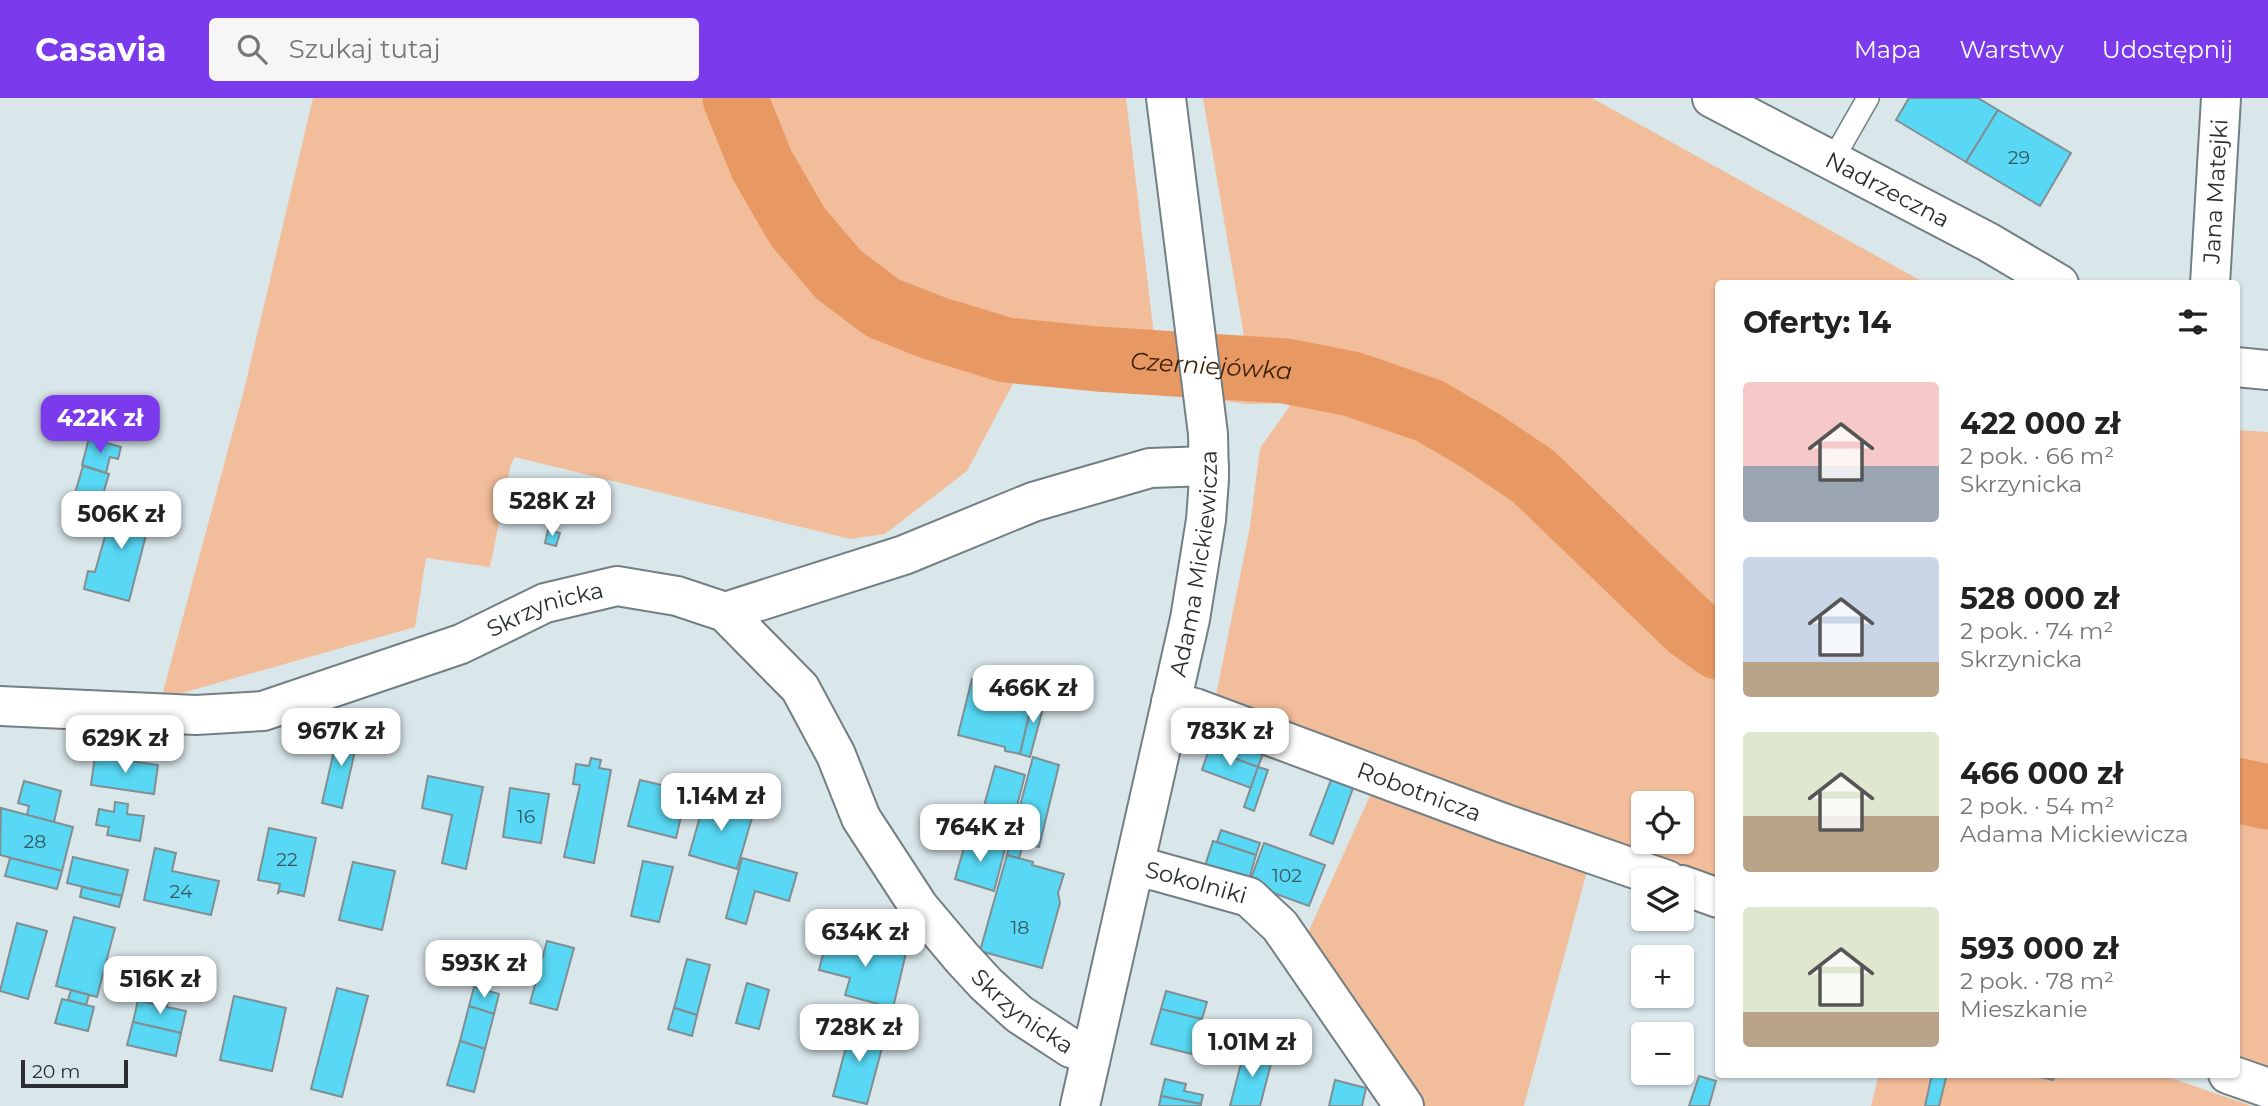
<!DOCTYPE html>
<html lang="pl">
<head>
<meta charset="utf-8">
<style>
	body { margin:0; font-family:Montserrat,sans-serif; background:#f6f6f6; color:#222; height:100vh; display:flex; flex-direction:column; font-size:26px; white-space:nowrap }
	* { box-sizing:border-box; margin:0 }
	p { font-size:23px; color:#767676 }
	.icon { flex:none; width:38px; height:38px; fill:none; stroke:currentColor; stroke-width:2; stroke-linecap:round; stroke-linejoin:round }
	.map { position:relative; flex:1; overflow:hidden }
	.sheet { position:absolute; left:1715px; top:182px; width:525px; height:798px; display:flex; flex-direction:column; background:#fff; border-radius:7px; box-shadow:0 2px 5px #0004 }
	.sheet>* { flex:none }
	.tools { position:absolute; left:1631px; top:693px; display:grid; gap:14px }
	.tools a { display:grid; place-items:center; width:63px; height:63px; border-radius:7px; background:#fff; box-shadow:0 2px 5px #0004; font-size:35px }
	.scale { position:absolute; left:21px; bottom:18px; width:107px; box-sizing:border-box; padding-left:7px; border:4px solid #2a3031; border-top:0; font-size:19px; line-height:24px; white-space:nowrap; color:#2a3031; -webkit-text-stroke:5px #d9e7eb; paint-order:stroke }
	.price { position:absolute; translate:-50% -60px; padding:0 16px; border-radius:14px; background:#fff; color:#222; font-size:23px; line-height:46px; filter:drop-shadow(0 2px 4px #0008) }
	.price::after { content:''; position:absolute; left:50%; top:42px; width:21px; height:16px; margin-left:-10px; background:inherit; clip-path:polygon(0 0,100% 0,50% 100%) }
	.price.active { background:#7c3aed; color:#fff }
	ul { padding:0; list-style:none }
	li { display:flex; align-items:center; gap:21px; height:175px; padding:0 28px }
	li span { display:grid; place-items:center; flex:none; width:196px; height:140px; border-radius:7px; color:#555 }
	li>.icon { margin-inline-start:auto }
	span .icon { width:84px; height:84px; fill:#fffc; stroke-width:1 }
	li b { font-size:30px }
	h2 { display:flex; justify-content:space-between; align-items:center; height:84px; padding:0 28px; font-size:30px }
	header { display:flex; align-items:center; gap:42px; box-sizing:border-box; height:98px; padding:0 35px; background:#7c3aed; color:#fff }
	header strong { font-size:33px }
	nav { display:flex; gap:38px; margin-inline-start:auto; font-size:24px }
	.search { width:490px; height:63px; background:#f6f6f6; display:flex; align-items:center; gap:18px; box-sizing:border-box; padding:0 24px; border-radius:7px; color:#767676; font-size:26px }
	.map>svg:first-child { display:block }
	.green { fill:#f2bd9b; fill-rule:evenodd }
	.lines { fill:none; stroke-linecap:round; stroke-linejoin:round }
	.river { stroke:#e89963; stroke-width:65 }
	.building { fill:#58d8f4; stroke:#818e92; stroke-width:2 }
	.lane-casing { stroke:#727f83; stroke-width:24 }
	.street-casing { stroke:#727f83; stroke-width:42 }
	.lane { stroke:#fff; stroke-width:21 }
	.street { stroke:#fff; stroke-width:38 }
	.labels { text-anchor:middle; stroke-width:6; stroke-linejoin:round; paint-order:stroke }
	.number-label { font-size:19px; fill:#365a62 }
	.street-label { font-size:23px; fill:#2a3031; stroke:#d9e7eb }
	.water-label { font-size:24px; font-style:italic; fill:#3f2008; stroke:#d9e7eb }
</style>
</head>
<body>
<header>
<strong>Casavia</strong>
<div class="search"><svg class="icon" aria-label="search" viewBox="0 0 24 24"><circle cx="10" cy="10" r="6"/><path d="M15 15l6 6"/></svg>Szukaj tutaj</div>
<nav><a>Mapa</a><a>Warstwy</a><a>Udostępnij</a></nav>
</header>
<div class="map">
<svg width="2268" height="1008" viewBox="0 0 2268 1008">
	<rect width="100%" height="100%" fill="#d9e7eb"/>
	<g class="green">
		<path d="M 313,0 L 1126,0 L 1155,246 L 1245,244 L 1203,0 L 1592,0 L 1925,185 L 1718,186 L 1718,782 L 1215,602 L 1250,429 L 1260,350 L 1292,305 L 1248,306 L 1171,296 L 1016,280 L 967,373 L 885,436 L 850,441 L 515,359 L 511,366 L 490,469 L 426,460 L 415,529 L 161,601 L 244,292 ZM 1643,705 L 1682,705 L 1682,744 L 1643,744 Z"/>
		<path d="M 2236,332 L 2268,334 L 2268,977 L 2237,966 Z"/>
		<path d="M 1373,691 L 1587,773 L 1524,1008 L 1417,1008 L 1306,839 Z"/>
		<path d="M 1879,976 L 2162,977 L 2252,1008 L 1871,1008 Z"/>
	</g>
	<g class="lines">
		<g class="river">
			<path id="s1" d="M 735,0 L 762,67 L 798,129 L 839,177 L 883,210 L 934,230 L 1006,252 L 1097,261 L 1285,273 L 1352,286 L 1430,313 L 1481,343 L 1533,378 L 1690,529 L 1718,549"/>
			<path d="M 2236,692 L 2268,699"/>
		</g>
	</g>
	<g class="building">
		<path d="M 1909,0 L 1978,0 L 1998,12 L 1966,64 L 1896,22 Z"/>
		<path d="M 1998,12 L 2071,55 L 2040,108 L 1966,64 Z"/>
		<path d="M 89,340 L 121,349 L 118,361 L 110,359 L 106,375 L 82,367 Z"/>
		<path d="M 83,368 L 109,376 L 101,403 L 75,395 Z"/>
		<path d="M 126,399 L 154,406 L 129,503 L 84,491 L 88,473 L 95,474 L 111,417 L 120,420 Z"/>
		<path d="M 548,432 L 560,435 L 556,448 L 545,445 Z"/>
		<path d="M 972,581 L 1034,596 L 1020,656 L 1005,653 L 1005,649 L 958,637 Z"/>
		<path d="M 1034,596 L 1046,599 L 1030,659 L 1020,656 Z"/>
		<path d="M 95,627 L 113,628 L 109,660 L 91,657 Z"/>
		<path d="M 339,631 L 359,635 L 342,710 L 322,705 Z"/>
		<path d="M 1214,636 L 1264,653 L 1258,669 L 1209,651 Z"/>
		<path d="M 1209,651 L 1258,669 L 1251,690 L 1202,672 Z"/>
		<path d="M 95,658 L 158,667 L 154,696 L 91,687 Z"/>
		<path d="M 1033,659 L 1059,667 L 1039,749 L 1023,745 L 1019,761 L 1007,757 Z"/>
		<path d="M 591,660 L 601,662 L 599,670 L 611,672 L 594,765 L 564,759 L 580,687 L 573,686 L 576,666 L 589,668 Z"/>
		<path d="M 995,668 L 1025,677 L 1010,735 L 979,726 Z"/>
		<path d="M 1258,669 L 1268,672 L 1254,713 L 1244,709 Z"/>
		<path d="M 428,678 L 483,689 L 466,771 L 442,765 L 452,717 L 422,710 Z"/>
		<path d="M 640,682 L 687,693 L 676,740 L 628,728 Z"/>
		<path d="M 1331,682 L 1353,690 L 1333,746 L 1310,737 Z"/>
		<path d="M 24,683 L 61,693 L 54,724 L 27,717 L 29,708 L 18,705 Z"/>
		<path d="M 510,690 L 549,696 L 541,745 L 503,739 Z"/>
		<path d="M 706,698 L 754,713 L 737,771 L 689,757 Z"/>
		<path d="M 115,704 L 128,706 L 127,716 L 144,718 L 140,743 L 107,737 L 109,729 L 96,727 L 99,711 L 114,714 Z"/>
		<path d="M 1,710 L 73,729 L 62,773 L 0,757 Z"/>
		<path d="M 269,730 L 316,740 L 304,798 L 281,793 L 278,795 L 280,786 L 258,782 Z"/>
		<path d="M 1221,732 L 1260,745 L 1256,757 L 1217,744 Z"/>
		<path d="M 967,739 L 1005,751 L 994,793 L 955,781 Z"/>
		<path d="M 1213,743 L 1256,757 L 1247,788 L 1203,774 Z"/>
		<path d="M 1264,745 L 1325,767 L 1309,808 L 1249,786 Z"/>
		<path d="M 155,750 L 176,755 L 172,773 L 219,783 L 211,817 L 144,802 Z"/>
		<path d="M 1007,757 L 1033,764 L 1032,767 L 1064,776 L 1058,795 L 1060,805 L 1042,870 L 980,853 Z"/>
		<path d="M 73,759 L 128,772 L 122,798 L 67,785 Z"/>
		<path d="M 10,760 L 62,773 L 57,791 L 5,778 Z"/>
		<path d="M 742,760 L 797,775 L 789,803 L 755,793 L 746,826 L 726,820 Z"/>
		<path d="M 643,763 L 673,769 L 659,824 L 631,818 Z"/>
		<path d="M 353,764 L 395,773 L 382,832 L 339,822 Z"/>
		<path d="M 82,789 L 122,798 L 119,809 L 80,799 Z"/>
		<path d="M 74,819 L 115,830 L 97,899 L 56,888 Z"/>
		<path d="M 17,825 L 47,833 L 28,901 L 0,893 Z"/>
		<path d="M 828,836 L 906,855 L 893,910 L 845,897 L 850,880 L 819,872 Z"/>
		<path d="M 547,843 L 574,850 L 557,912 L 530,905 Z"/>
		<path d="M 687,861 L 710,867 L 697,917 L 674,910 Z"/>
		<path d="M 747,885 L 769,892 L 759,931 L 736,925 Z"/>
		<path d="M 474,889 L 499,896 L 494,916 L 469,908 Z"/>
		<path d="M 337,890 L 368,898 L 342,999 L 311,991 Z"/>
		<path d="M 71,892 L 89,897 L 86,907 L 68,902 Z"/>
		<path d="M 1166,893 L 1207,904 L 1202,921 L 1161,911 Z"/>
		<path d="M 164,896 L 169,897 L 167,909 L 186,913 L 181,935 L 133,924 L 138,902 L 161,908 Z"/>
		<path d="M 234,898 L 286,910 L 272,973 L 220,962 Z"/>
		<path d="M 62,901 L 94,909 L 88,933 L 55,925 Z"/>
		<path d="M 469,908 L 494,916 L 485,951 L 460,943 Z"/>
		<path d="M 674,910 L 697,917 L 692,938 L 668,931 Z"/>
		<path d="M 1161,911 L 1201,921 L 1192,956 L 1151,946 Z"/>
		<path d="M 133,924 L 181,935 L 176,958 L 127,947 Z"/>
		<path d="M 852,926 L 886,935 L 867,1006 L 833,998 Z"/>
		<path d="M 460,943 L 485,951 L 474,994 L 447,987 Z"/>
		<path d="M 1245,950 L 1273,958 L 1260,1008 L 1230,1008 Z"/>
		<path d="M 1932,976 L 1947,976 L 1939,1008 L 1925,1008 Z"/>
		<path d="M 2038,976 L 2055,976 L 2053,982 L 2037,978 Z"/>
		<path d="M 1699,978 L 1716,983 L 1709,1008 L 1689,1008 Z"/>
		<path d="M 1165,981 L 1186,986 L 1184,993 L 1203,997 L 1201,1006 L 1161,998 Z"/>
		<path d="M 1335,982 L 1366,990 L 1362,1008 L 1329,1008 Z"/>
		<path d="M 1161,998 L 1201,1006 L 1201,1008 L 1159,1008 Z"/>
	</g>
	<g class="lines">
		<g class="lane-casing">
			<path id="lane" d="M 1832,63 L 1868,0"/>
		</g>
		<g class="street-casing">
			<g id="street">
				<path id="s2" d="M 1712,0 L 1988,144 L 2059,186"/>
				<path id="s3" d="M 2210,186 L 2221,0"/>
				<path d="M 2236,269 L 2268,272"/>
				<path d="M 725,514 L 904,457 L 1033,404 L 1150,370 L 1209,368"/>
				<path id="s4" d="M 1171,604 L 1195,610 L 1503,725 L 1667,782"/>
				<path id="s5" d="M 0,608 L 196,617 L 263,613 L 461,546 L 545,505 L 617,488 L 677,498 L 725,514 L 800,590 L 836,657 L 861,720 L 919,809 L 962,860 L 986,886 L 1019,916 L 1071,950 L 1091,957"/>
				<path id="s6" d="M 1135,769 L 1156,773 L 1249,799 L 1280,828 L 1404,1008"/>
				<path d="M 1682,787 L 1718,800"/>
				<path d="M 2228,976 L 2268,990"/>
				<path id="s7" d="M 1080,1008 L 1190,521 L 1206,422 L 1209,381 L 1208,336 L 1166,0"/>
			</g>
		</g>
		<use href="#lane" class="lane"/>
		<use href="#street" class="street"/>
	</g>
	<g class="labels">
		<g class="number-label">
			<text x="2019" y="66">29</text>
			<text x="526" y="725">16</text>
			<text x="35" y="750">28</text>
			<text x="287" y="768">22</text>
			<text x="1287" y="784">102</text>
			<text x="181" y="800">24</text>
			<text x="1020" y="836">18</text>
		</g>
		<g class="street-label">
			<text dy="8" stroke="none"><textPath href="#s2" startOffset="198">Nadrzeczna</textPath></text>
			<text dy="8" stroke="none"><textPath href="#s3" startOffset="93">Jana Matejki</textPath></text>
			<text dy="8" stroke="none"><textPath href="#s7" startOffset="555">Adama Mickiewicza</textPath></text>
			<text dy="8" stroke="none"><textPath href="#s5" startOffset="564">Skrzynicka</textPath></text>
			<text dy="8" stroke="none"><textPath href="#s4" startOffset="264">Robotnicza</textPath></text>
			<text dy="8" stroke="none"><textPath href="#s6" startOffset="63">Sokolniki</textPath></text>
			<text dy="8" stroke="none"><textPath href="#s5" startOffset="1256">Skrzynicka</textPath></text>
		</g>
		<g class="water-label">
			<text dy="8" stroke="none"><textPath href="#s1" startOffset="598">Czerniejówka</textPath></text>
		</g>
	</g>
</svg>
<div class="tools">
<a><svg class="icon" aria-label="locate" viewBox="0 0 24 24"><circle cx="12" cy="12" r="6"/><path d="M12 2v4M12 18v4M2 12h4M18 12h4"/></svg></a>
<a><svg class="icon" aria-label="layers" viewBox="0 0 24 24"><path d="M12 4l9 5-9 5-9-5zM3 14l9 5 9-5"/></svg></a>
<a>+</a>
<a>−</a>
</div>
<div class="scale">20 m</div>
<b class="price active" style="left:100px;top:357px">422K zł</b>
<b class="price" style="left:552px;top:440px">528K zł</b>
<b class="price" style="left:121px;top:453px">506K zł</b>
<b class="price" style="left:1033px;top:627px">466K zł</b>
<b class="price" style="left:341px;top:670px">967K zł</b>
<b class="price" style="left:1230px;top:670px">783K zł</b>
<b class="price" style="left:125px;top:677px">629K zł</b>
<b class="price" style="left:721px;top:735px">1.14M zł</b>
<b class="price" style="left:980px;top:766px">764K zł</b>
<b class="price" style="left:865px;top:871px">634K zł</b>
<b class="price" style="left:484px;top:902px">593K zł</b>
<b class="price" style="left:160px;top:918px">516K zł</b>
<b class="price" style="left:859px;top:966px">728K zł</b>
<b class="price" style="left:1252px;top:981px">1.01M zł</b>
<section class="sheet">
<h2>Oferty: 14<svg class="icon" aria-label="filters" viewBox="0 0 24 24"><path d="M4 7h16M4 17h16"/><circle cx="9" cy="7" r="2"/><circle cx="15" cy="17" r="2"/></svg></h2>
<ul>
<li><span style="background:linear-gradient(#f6c9c9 60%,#9aa5b1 0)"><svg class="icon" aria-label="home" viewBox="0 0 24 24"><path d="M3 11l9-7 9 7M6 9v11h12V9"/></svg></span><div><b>422 000 zł</b><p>2 pok. · 66 m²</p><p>Skrzynicka</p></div></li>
<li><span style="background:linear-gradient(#c9d6e8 75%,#b9a48a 0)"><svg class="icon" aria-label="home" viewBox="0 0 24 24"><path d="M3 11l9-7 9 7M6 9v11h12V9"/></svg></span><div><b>528 000 zł</b><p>2 pok. · 74 m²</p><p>Skrzynicka</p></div></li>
<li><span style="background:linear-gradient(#dfe7d0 60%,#b9a48a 0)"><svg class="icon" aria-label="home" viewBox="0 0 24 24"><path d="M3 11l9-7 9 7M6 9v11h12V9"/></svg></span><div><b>466 000 zł</b><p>2 pok. · 54 m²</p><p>Adama Mickiewicza</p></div></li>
<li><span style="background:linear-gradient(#dfe7d0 75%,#b9a48a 0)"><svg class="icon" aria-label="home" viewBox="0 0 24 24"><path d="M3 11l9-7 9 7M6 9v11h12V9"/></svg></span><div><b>593 000 zł</b><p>2 pok. · 78 m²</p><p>Mieszkanie</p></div></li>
</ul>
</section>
</div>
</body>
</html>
